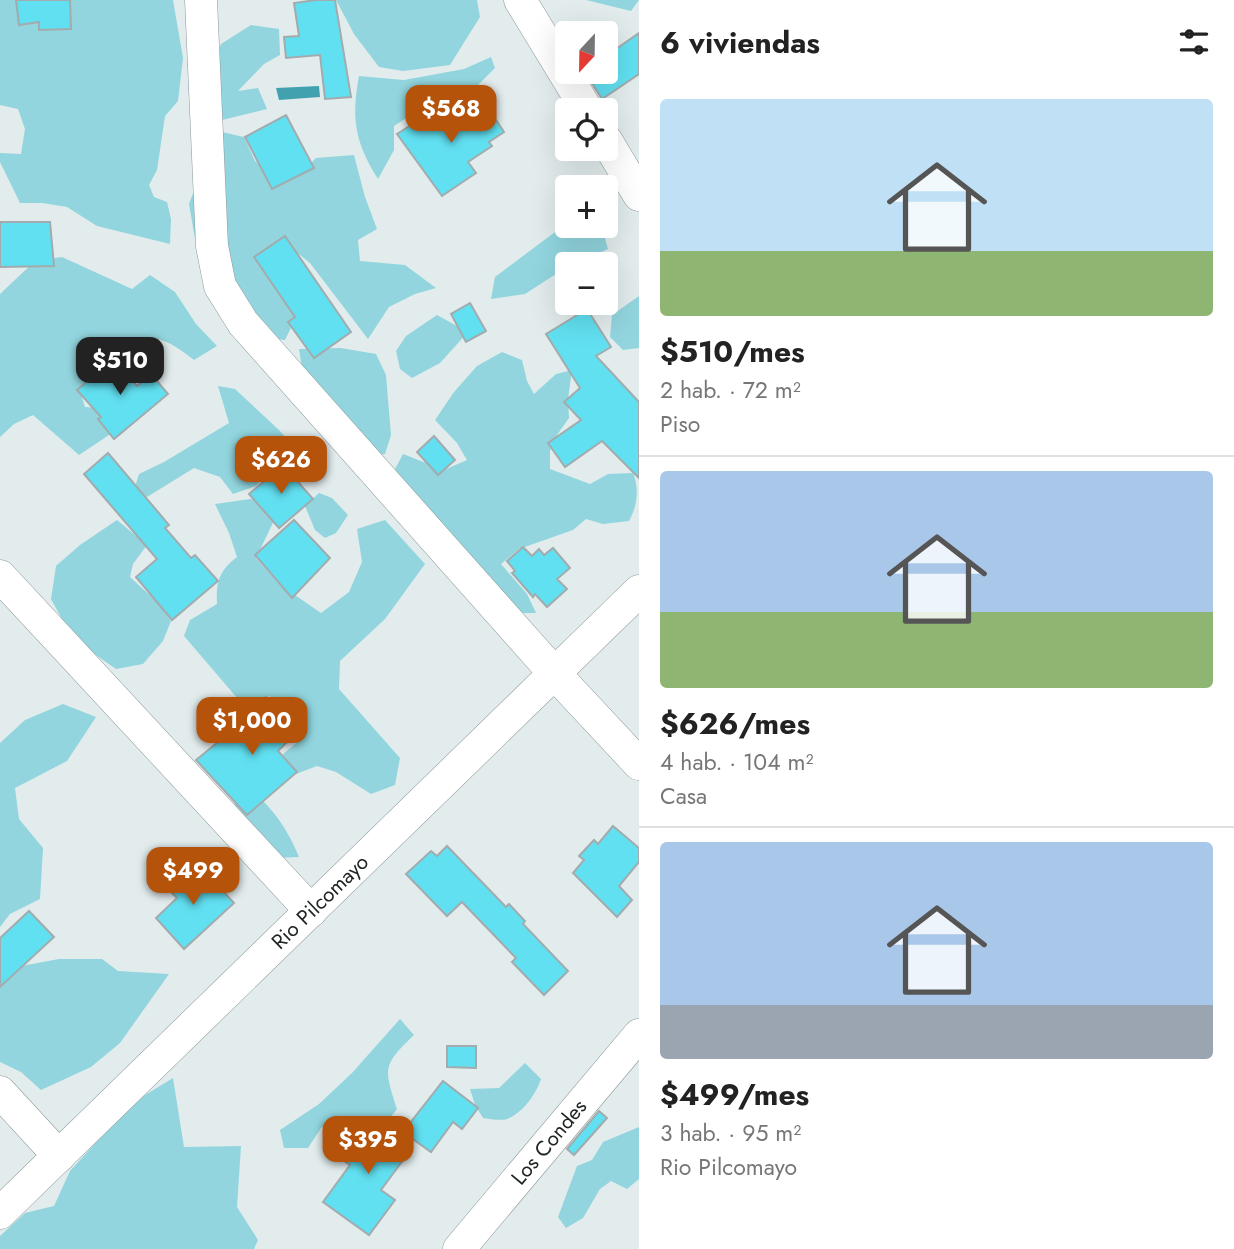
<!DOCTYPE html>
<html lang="es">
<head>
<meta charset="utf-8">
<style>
	body { margin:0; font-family:Jost,sans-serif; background:#f2f2f2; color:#222; height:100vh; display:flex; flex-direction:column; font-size:26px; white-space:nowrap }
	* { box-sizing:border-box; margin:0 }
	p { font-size:23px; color:#767676 }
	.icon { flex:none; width:38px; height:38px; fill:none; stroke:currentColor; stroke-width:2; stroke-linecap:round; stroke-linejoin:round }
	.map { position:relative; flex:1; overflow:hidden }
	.side { display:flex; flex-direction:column; background:#fff; width:595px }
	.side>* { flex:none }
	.needle { width:46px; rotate:202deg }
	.buttons { position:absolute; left:555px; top:21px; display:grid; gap:14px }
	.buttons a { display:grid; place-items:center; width:63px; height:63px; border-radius:7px; background:#fff; box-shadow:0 7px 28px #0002; font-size:35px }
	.price { position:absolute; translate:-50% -60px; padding:0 16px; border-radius:14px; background:#b45309; color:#fff; font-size:23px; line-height:46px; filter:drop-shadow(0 2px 4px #0008) }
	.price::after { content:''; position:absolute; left:50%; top:42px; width:21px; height:16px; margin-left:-10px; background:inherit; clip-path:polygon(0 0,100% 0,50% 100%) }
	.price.on { background:#222; color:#fff }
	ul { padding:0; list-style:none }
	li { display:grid; align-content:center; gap:14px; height:371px; padding:0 21px }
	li+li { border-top:2px solid #e0e0e0 }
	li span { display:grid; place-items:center; height:217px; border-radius:7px; color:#555 }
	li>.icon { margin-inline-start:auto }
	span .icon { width:126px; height:126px; fill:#fffc; stroke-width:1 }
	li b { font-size:30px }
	h2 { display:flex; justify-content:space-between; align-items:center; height:84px; padding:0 21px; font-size:30px }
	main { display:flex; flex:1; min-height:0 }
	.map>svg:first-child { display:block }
	.green { fill:#92d5de }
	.water { fill:#41a1ae }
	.building { fill:#61e0f1; stroke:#a2abad; stroke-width:2 }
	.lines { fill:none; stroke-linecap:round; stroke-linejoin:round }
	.minor-casing { stroke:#8e9899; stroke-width:33 }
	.minor { stroke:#fff; stroke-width:32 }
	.labels { text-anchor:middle; stroke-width:6; stroke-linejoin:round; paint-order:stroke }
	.street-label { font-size:21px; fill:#1f2323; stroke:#fff }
</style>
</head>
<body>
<main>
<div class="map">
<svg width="639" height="1249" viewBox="0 0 639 1249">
	<rect width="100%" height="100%" fill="#e2eced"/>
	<g class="green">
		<path d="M 0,0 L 173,0 L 183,58 L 178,101 L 165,116 L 157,170 L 149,185 L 154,197 L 167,202 L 171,219 L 170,244 L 97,226 L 67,207 L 42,203 L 20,203 L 0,162 L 0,153 L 21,154 L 25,129 L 18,109 L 0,105 Z"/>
		<path d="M 336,0 L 477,0 L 480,17 L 450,65 L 403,71 L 379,67 L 354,34 Z"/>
		<path d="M 586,0 L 639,0 L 631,11 Z"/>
		<path d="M 251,25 L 279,29 L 280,55 L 264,64 L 238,91 L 258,88 L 267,109 L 222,120 L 214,101 L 214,66 L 221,44 Z"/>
		<path d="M 491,57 L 495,68 L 472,91 L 411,115 L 394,126 L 394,150 L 378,179 C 355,142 351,119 359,76 L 404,80 L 464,69 Z"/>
		<path d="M 222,132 L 244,137 L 255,161 L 269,174 L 301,173 L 316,158 L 354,155 L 365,197 L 377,229 L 358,240 L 360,261 L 405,265 L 436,288 L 415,294 L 389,307 L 368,339 L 310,263 L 286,244 L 299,312 L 285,340 L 256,337 L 217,269 L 195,239 L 189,204 L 208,153 Z"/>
		<path d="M 567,223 L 567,226 L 585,226 L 605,238 L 608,249 L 574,264 L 567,264 L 567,267 L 525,294 L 491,299 L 495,277 Z"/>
		<path d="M 62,257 L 132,289 L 150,275 L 175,292 L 196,324 L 217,346 L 194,360 C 153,327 133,330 108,377 L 79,388 L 85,407 L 104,408 L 112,433 L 79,455 L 33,415 L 14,424 L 0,437 L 0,294 L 35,261 Z"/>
		<path d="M 639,296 L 639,348 L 623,350 L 610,337 L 612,315 Z"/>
		<path d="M 437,315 L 468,332 L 440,363 L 412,378 L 400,369 L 396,351 L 406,336 Z"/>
		<path d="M 341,348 L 376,354 L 386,375 L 391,435 L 385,454 L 362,457 L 306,394 L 299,349 Z"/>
		<path d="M 502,352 L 522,360 L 527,381 L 534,394 L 556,374 L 572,370 L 568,399 L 569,418 L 557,435 L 550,451 L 550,469 L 590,484 L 608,474 L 633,473 C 639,488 638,505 629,521 L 603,524 L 586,519 L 573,530 L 519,549 L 501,564 L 527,594 L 536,613 L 514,613 L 394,471 L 403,454 L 444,470 L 467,460 L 457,443 L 435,420 L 454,392 L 477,366 Z"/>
		<path d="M 218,386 L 235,389 L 279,430 L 312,467 L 302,480 L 282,464 L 273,466 L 256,486 L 233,494 L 220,477 L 194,468 L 147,497 L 134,490 L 139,474 L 164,462 L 229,423 Z"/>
		<path d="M 319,493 L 332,498 L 348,515 L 336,533 L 325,538 L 315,530 L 305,506 Z"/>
		<path d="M 250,499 L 284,500 L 256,558 L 279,584 L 321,613 L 349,592 L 362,562 L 357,529 L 385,520 L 425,564 L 385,619 L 340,661 L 339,689 L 400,758 L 395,785 L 371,794 L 336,772 L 317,766 L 288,777 L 283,754 L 306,735 L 270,696 L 244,706 L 184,636 L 190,620 L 217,604 C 216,582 219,571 237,557 L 229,533 L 215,504 Z"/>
		<path d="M 117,520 L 147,545 L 133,564 L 130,577 L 156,601 L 171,621 L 163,641 L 143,664 L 116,669 L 87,649 L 63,621 L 51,599 L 56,566 L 80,545 Z"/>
		<path d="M 63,704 L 96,717 L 67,761 L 15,788 L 19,819 L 43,848 L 40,899 L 10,914 L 0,927 L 0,743 L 25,720 Z"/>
		<path d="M 253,792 C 275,810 288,831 299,857 L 275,858 L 236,815 L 234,799 Z"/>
		<path d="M 59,959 L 102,959 L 118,971 L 169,974 L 120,1043 L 91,1067 L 41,1090 L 21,1072 L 0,1062 L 0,970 Z"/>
		<path d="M 400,1019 L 414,1035 C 382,1066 384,1067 397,1109 L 389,1119 C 371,1116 355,1119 337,1117 L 321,1128 L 308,1148 L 284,1148 L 280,1130 L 319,1104 L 352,1073 Z"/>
		<path d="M 525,1063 L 541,1079 C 536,1094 523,1113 507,1119 C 501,1121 490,1119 483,1118 L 475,1105 L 470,1089 L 499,1088 Z"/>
		<path d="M 173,1078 L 184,1147 L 241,1146 L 237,1207 L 258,1240 L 254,1249 L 0,1249 L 0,1236 L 25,1213 L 54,1206 L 70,1171 L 132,1103 Z"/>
		<path d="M 639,1127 L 639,1179 L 627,1189 L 611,1181 L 600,1189 L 583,1218 L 566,1228 L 558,1217 L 577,1166 L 592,1160 L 603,1142 Z"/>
	</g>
	<path class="water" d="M 319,86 L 320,97 L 279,100 L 276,88 Z"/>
	<g class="building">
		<path d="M 16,0 L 70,0 L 71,29 L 39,30 L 39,22 L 19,25 Z"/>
		<path d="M 316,0 L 335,0 L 351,97 L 325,99 L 320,55 L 286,58 L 284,37 L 299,36 L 294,3 Z"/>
		<path d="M 639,33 L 639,74 L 602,99 L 585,72 L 606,72 L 606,56 Z"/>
		<path d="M 468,99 L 483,121 L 492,114 L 504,132 L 489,142 L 492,146 L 468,162 L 476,173 L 442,196 L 397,134 L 419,120 L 425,128 Z"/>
		<path d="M 286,115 L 314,168 L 272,189 L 245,137 Z"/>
		<path d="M 0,222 L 50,222 L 54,266 L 0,267 Z"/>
		<path d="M 285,236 L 351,332 L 314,358 L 288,322 L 295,317 L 254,257 Z"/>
		<path d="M 470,303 L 486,331 L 466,342 L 451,314 Z"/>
		<path d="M 587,309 L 611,347 L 596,356 L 639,402 L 639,478 L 602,441 L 565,467 L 548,443 L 581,420 L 564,402 L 580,388 L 546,334 Z"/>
		<path d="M 114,359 L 137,386 L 151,374 L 168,394 L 114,439 L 98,419 L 101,417 L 77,390 Z"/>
		<path d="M 434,436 L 455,460 L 438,475 L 417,452 Z"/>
		<path d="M 108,453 L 169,525 L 165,528 L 191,558 L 195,555 L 218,581 L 172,620 L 136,577 L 157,559 L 84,474 Z"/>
		<path d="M 283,465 L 313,499 L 279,528 L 249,494 Z"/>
		<path d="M 294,520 L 330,558 L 292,598 L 255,555 Z"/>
		<path d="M 523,547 L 532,556 L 539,549 L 544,555 L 553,548 L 570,568 L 557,579 L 567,589 L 547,607 L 535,594 L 533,597 L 512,573 L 515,571 L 507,561 Z"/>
		<path d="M 266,697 L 299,730 L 278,751 L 297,772 L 247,815 L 196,760 L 235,728 Z"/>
		<path d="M 613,826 L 639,848 L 639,862 L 619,886 L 632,900 L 617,917 L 573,873 L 584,860 L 579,856 L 594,840 L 598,844 Z"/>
		<path d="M 447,846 L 506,907 L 509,904 L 525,921 L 523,924 L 568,971 L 544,995 L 512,962 L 516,958 L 462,902 L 447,916 L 406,874 L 431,851 L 437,856 Z"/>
		<path d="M 190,869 L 199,878 L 205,872 L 234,903 L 184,949 L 156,918 L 177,898 L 168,889 Z"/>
		<path d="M 29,911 L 54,937 L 0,987 L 0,938 Z"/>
		<path d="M 447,1046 L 476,1046 L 476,1068 L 447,1067 Z"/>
		<path d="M 443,1081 L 478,1108 L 462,1129 L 453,1122 L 431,1152 L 403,1132 Z"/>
		<path d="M 599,1111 L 607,1118 L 574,1155 L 567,1149 Z"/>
		<path d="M 370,1117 L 412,1148 L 381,1190 L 395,1200 L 369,1235 L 323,1202 L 350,1165 L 340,1158 Z"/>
	</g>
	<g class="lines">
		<g class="minor-casing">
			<g id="minor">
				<path d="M 201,0 L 212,246 L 220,286 L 243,323 L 555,674 L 639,764"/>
				<path d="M 520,0 L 587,110"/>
				<path d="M 606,140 L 639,195"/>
				<path d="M 0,576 L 311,911"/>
				<path d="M 0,1092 L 59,1156"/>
				<path d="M 0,1213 L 639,591"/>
				<path d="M 459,1249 L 639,1035"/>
			</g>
		</g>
		<use href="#minor" class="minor"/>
	</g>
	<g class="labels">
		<g class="street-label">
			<text transform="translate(320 902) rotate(-44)" y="7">Rio Pilcomayo</text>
			<text transform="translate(549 1142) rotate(-50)" y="7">Los Condes</text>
		</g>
	</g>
</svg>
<div class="buttons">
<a><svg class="needle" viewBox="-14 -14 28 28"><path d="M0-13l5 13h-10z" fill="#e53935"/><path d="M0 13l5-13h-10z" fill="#767676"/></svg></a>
<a><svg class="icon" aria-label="locate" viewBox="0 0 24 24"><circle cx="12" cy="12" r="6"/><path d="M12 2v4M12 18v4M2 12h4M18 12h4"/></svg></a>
<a>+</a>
<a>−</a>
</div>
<b class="price" style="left:451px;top:145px">$568</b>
<b class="price on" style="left:120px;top:397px">$510</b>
<b class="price" style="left:281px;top:496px">$626</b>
<b class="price" style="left:252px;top:757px">$1,000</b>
<b class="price" style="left:193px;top:907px">$499</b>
<b class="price" style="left:368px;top:1176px">$395</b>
</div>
<section class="side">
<h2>6 viviendas<svg class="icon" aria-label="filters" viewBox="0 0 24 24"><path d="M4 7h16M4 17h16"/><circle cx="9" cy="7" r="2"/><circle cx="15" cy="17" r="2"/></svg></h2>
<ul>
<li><span style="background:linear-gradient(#bfe0f5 70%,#8fb573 0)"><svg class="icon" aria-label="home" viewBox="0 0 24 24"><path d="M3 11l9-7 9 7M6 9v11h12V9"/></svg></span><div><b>$510/mes</b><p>2 hab. · 72 m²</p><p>Piso</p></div></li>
<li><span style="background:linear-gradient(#a9c7e8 65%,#8fb573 0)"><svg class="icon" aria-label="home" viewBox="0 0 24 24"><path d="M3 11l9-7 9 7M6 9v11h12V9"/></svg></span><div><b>$626/mes</b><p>4 hab. · 104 m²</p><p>Casa</p></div></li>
<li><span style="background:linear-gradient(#a9c7e8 75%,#9aa5b1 0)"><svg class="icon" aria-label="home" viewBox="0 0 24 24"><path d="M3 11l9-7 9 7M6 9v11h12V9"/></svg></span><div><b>$499/mes</b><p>3 hab. · 95 m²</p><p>Rio Pilcomayo</p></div></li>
</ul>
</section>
</main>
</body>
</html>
